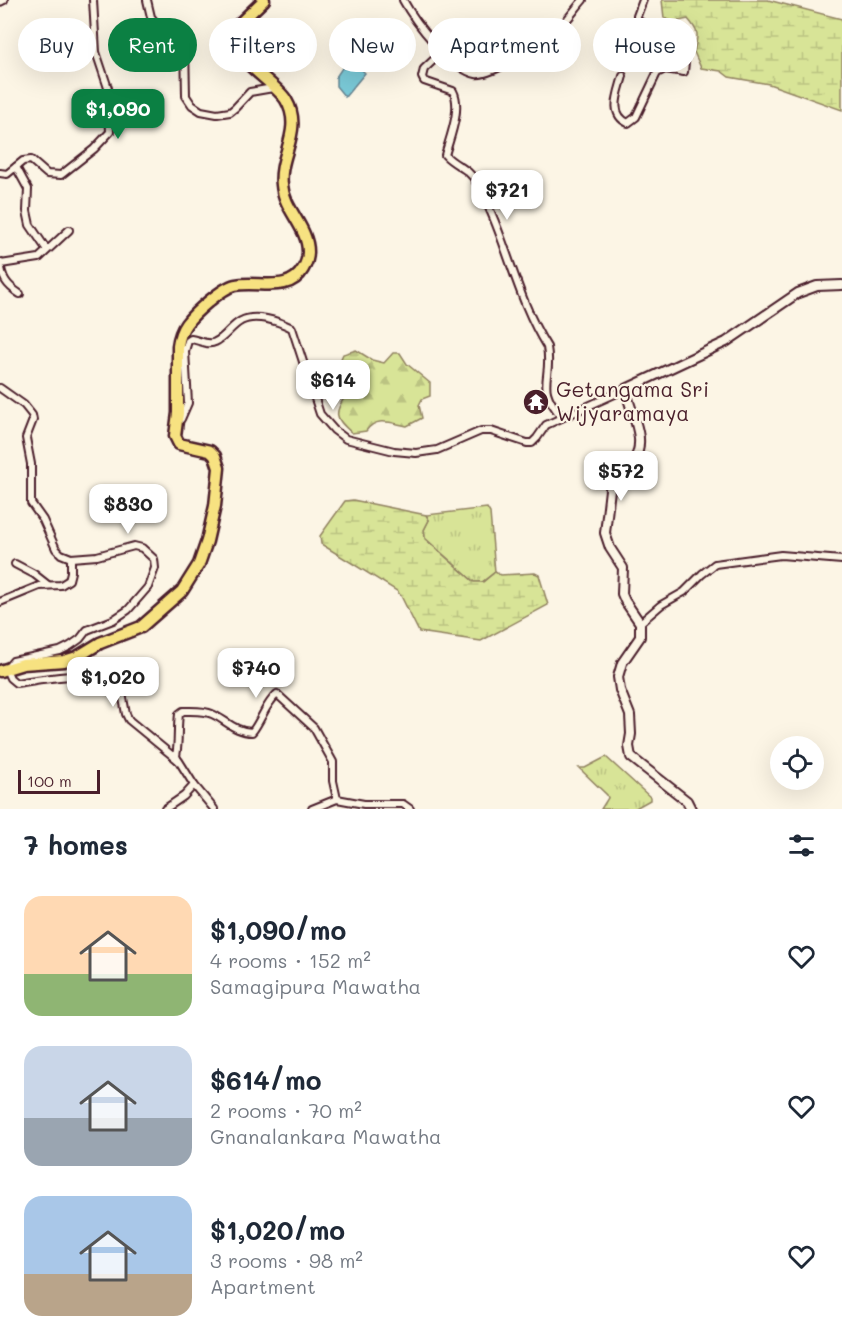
<!DOCTYPE html>
<html lang="en">
<head>
<meta charset="utf-8">
<style>
	body { margin:0; font-family:Mali,sans-serif; background:#f2f2f3; color:#1f2937; height:100vh; display:flex; flex-direction:column; font-size:22px; white-space:nowrap }
	* { box-sizing:border-box; margin:0 }
	p { font-size:20px; color:#747a83 }
	.icon { flex:none; width:33px; height:33px; fill:none; stroke:currentColor; stroke-width:2; stroke-linecap:round; stroke-linejoin:round }
	.map { position:relative; height:809px; overflow:hidden }
	.side { display:flex; flex-direction:column; background:#fff; flex:1 }
	.side>* { flex:none }
	.top-card { position:absolute; left:18px; top:18px; width:807px; height:54px; display:flex; gap:12px }
	.tools { position:absolute; left:770px; top:736px; display:grid; gap:12px }
	.tools a { display:grid; place-items:center; width:54px; height:54px; border-radius:50%; background:#fff; box-shadow:0 6px 24px #0002; font-size:30px }
	.scale { position:absolute; left:18px; bottom:15px; width:82px; box-sizing:border-box; padding-left:6px; border:3px solid #4a1f2b; border-top:0; font-size:16px; line-height:21px; white-space:nowrap; color:#4a1f2b; -webkit-text-stroke:4px #fcf5e5; paint-order:stroke }
	.price { position:absolute; translate:-50% -51px; padding:0 14px; border-radius:12px; background:#fff; color:#222; font-size:20px; line-height:39px; filter:drop-shadow(0 2px 3px #0008) }
	.price::after { content:''; position:absolute; left:50%; top:36px; width:18px; height:14px; margin-left:-9px; background:inherit; clip-path:polygon(0 0,100% 0,50% 100%) }
	.price.active { background:#0b8043; color:#fff }
	ul { padding:0; list-style:none }
	li { display:flex; align-items:center; gap:18px; height:150px; padding:0 24px }
	li span { display:grid; place-items:center; flex:none; width:168px; height:120px; border-radius:18px; color:#555 }
	li>.icon { margin-inline-start:auto }
	span .icon { width:72px; height:72px; fill:#fffc; stroke-width:1 }
	li b { font-size:26px }
	h2 { display:flex; justify-content:space-between; align-items:center; height:72px; padding:0 24px; font-size:26px }
	.pill { padding:0 21px; border-radius:27px; background:#fff; box-shadow:0 6px 24px #0002; font-size:21px; line-height:54px }
	.pill.active { background:#0b8043; color:#fff }
	.map>svg:first-child { display:block }
	.grass { fill:url(#grass-tufts); stroke:#918261; stroke-width:1.5 }
	.forest { fill:url(#forest-firs); stroke:#918261; stroke-width:1.5 }
	.wetland { fill:url(#wetland-marsh); stroke:#918261; stroke-width:1.5 }
	.water { fill:#7ac9d7; stroke:#678592; stroke-width:1.5 }
	.lines { fill:none; stroke-linecap:round; stroke-linejoin:round }
	.minor-casing { stroke:#4a1f2b; stroke-width:10 }
	.tertiary-casing { stroke:#4a1f2b; stroke-width:12 }
	.primary-casing { stroke:#4a1f2b; stroke-width:15 }
	.minor { stroke:#fcf5e5; stroke-width:6 }
	.tertiary { stroke:#fcf5e5; stroke-width:8 }
	.primary { stroke:#f7e281; stroke-width:10 }
	.labels { text-anchor:middle; stroke-width:4.5; stroke-linejoin:round; paint-order:stroke }
	.poi-label { font-size:21px; fill:#4a1f2b; stroke:#fcf5e5; text-anchor:start }
</style>
</head>
<body>
<div class="map">
<svg width="842" height="809" viewBox="0 0 842 809">
	<defs>
		<pattern id="grass-tufts" width="24" height="20" patternUnits="userSpaceOnUse" patternTransform="scale(1.5)"><rect width="24" height="20" fill="#d8e497"/><path d="M3 7l-1-3M5 7V3M7 7l1-3M15 17l-1-3M17 17v-4M19 17l1-3" fill="none" stroke="#bbc382"/></pattern>
		<pattern id="forest-firs" width="22" height="20" patternUnits="userSpaceOnUse" patternTransform="scale(1.5)"><rect width="22" height="20" fill="#d8e497"/><path d="M5 1l3.5 6h-7zM16 11l3.5 6h-7z" fill="#bbc382"/></pattern>
		<pattern id="wetland-marsh" width="20" height="14" patternUnits="userSpaceOnUse" patternTransform="scale(1.5)"><rect width="20" height="14" fill="#d8e497"/><path d="M1 5h8M5 5V1M11 12h8M15 12V8" fill="none" stroke="#bbc382"/></pattern>
	</defs>
	<rect width="100%" height="100%" fill="#fcf5e5"/>
	<filter id="ink" filterUnits="userSpaceOnUse"><feTurbulence type="fractalNoise" baseFrequency=".0167" numOctaves="2"/><feDisplacementMap in="SourceGraphic" scale="12" xChannelSelector="R" yChannelSelector="G"/><feConvolveMatrix kernelMatrix="1 2 1 2 8 2 1 2 1" color-interpolation-filters="sRGB"/></filter>
	<g filter="url(#ink)">
		<g class="grass">
			<path d="M 487,508 L 490,513 L 495,572 L 482,582 L 474,582 L 425,538 L 424,530 L 429,520 L 426,515 Z"/>
			<path d="M 606,757 L 650,797 L 650,800 L 634,809 L 601,809 L 608,798 L 607,795 L 579,768 L 585,768 Z"/>
		</g>
		<path class="forest" d="M 356,350 L 372,360 L 384,363 L 393,353 L 400,353 L 407,364 L 430,383 L 430,396 L 422,399 L 419,405 L 422,418 L 407,426 C 391,423 377,416 366,431 L 352,433 C 333,417 334,413 348,392 C 341,377 335,370 343,354 Z"/>
		<g class="wetland">
			<path d="M 662,0 L 768,0 L 842,19 L 842,110 L 769,84 L 729,77 L 721,71 L 701,68 L 694,52 C 698,35 700,33 688,19 L 674,22 L 664,18 Z"/>
			<path d="M 353,500 L 426,515 L 429,520 L 424,530 L 425,539 L 474,582 L 483,582 L 495,572 L 500,575 L 535,573 L 539,575 L 548,605 L 481,641 L 419,632 L 401,596 L 397,591 L 321,544 L 320,536 L 345,501 Z"/>
		</g>
		<path class="water" d="M 342,68 L 360,68 L 365,73 L 345,97 L 336,86 L 336,77 Z"/>
		<g class="lines">
			<g class="minor-casing">
				<g id="minor">
					<path d="M 147,0 L 151,17 L 156,23 L 179,33 L 185,42 L 186,96 L 192,105 L 201,111 L 217,114 L 230,112 L 235,108 L 250,92 L 273,88"/>
					<path d="M 403,0 C 415,22 451,69 476,74 C 492,77 546,40 559,28 C 568,20 575,9 583,0"/>
					<path d="M 0,2 L 4,0"/>
					<path d="M 442,52 L 424,69 L 422,77 L 424,81 L 453,91 C 462,108 450,137 445,155 C 455,166 469,168 476,182 C 506,234 515,296 547,347 C 553,380 534,385 562,417"/>
					<path d="M 623,76 C 619,92 608,114 628,123 L 636,117 L 657,73 L 665,69 L 684,72 L 686,52 L 637,20 L 637,16 L 643,0"/>
					<path d="M 16,167 L 28,189 L 27,211 L 30,225 L 47,250"/>
					<path d="M 0,173 L 7,174 L 23,161 L 31,160 L 47,174 L 61,175 L 94,149 L 110,132 L 108,88 L 96,52 L 93,0"/>
					<path d="M 0,262 C 2,278 6,285 20,294"/>
					<path d="M 1,264 L 39,258 L 69,230"/>
					<path d="M 0,388 L 24,405 L 32,415 L 33,420 L 26,438 L 31,464 L 31,503 L 43,520 L 56,549 L 61,554 L 71,558 L 97,556 L 134,546 L 142,548 L 154,559 L 155,568 L 148,587 L 128,610 L 113,620 L 87,630 L 80,639 L 70,646 L 60,651 L 13,661 L 6,669 L 10,678 L 16,683 C 43,679 96,669 120,682 L 126,714 L 129,720 L 179,761 L 194,785 L 214,809"/>
					<path d="M 181,419 L 188,403 L 185,351 L 188,341 L 191,339 C 199,340 208,346 215,342 C 225,338 231,326 241,321 C 255,313 278,321 292,328 L 320,414 L 334,430 L 346,439 L 394,451 L 416,453 L 437,450 L 481,431 L 491,431 L 527,443 L 532,443 L 537,438 L 546,425 L 626,389"/>
					<path d="M 15,564 L 34,574 L 48,585"/>
					<path d="M 0,602 L 39,586 L 61,585 L 69,580 L 71,572 L 71,558"/>
					<path d="M 640,623 L 661,605 L 684,592 L 702,574 L 715,564 L 781,555 L 842,560"/>
					<path d="M 178,760 L 176,756 C 179,742 177,729 179,714 L 183,711 C 192,711 204,710 212,714 C 226,720 235,732 252,732 C 262,719 265,705 277,694 L 314,728 L 333,762 L 333,781 L 337,799"/>
					<path d="M 165,809 L 184,796 L 194,785"/>
					<path d="M 312,809 L 337,799 L 364,804 L 403,804 L 410,809"/>
				</g>
			</g>
			<g class="tertiary-casing">
				<path id="tertiary" d="M 691,809 L 687,801 L 631,757 L 629,746 L 631,734 L 630,715 L 620,690 L 618,677 L 622,663 L 640,637 L 640,623 L 625,601 L 622,594 L 623,568 L 610,548 L 605,533 L 611,481 C 617,473 627,470 633,462 C 649,439 629,412 626,389 L 726,342 L 798,293 L 817,286 L 842,285"/>
			</g>
			<g class="primary-casing">
				<path id="primary" d="M 0,671 L 23,664 L 64,661 L 77,657 L 100,643 L 141,627 L 182,591 L 199,564 L 207,541 L 215,506 L 219,468 L 215,456 L 210,451 L 179,444 L 175,436 L 178,413 L 178,346 C 179,338 181,331 186,324 C 194,313 222,288 235,285 C 257,280 289,294 303,269 C 306,264 308,258 308,252 C 308,227 284,210 282,185 C 278,156 304,130 286,100 C 274,80 219,53 237,26 L 264,0"/>
			</g>
			<use href="#minor" class="minor"/>
			<use href="#tertiary" class="tertiary"/>
			<use href="#primary" class="primary"/>
		</g>
	</g>
	<defs>
		<g id="temple-disc" transform="scale(1.35)"><circle r="9.5" fill="#4a1f2b" stroke="#fcf5e5"/><path d="M0-6L5-2H3V0L6.5 2.5H4V6H1.5V3h-3V6H-4V2.5H-6.5L-3 0V-2H-5Z" fill="#fff"/></g>
	</defs>
	<g fill-rule="evenodd">
		<use href="#temple-disc" x="536" y="402"/>
	</g>
	<g class="labels">
		<g class="poi-label">
			<text x="556" y="397">Getangama Sri<tspan x="556" dy="24">Wijyaramaya</tspan></text>
		</g>
	</g>
</svg>
<div class="tools">
<a><svg class="icon" aria-label="locate" viewBox="0 0 24 24"><circle cx="12" cy="12" r="6"/><path d="M12 2v4M12 18v4M2 12h4M18 12h4"/></svg></a>
</div>
<div class="scale">100 m</div>
<b class="price active" style="left:118px;top:140px">$1,090</b>
<b class="price" style="left:507px;top:221px">$721</b>
<b class="price" style="left:333px;top:411px">$614</b>
<b class="price" style="left:621px;top:502px">$572</b>
<b class="price" style="left:128px;top:535px">$830</b>
<b class="price" style="left:256px;top:699px">$740</b>
<b class="price" style="left:113px;top:708px">$1,020</b>
<div class="top-card">
<a class="pill">Buy</a>
<a class="pill active">Rent</a>
<a class="pill">Filters</a>
<a class="pill">New</a>
<a class="pill">Apartment</a>
<a class="pill">House</a>
</div>
</div>
<section class="side">
<h2>7 homes<svg class="icon" aria-label="filters" viewBox="0 0 24 24"><path d="M4 7h16M4 17h16"/><circle cx="9" cy="7" r="2"/><circle cx="15" cy="17" r="2"/></svg></h2>
<ul>
<li><span style="background:linear-gradient(#ffd9b3 65%,#8fb573 0)"><svg class="icon" aria-label="home" viewBox="0 0 24 24"><path d="M3 11l9-7 9 7M6 9v11h12V9"/></svg></span><div><b>$1,090/mo</b><p>4 rooms · 152 m²</p><p>Samagipura Mawatha</p></div><svg class="icon" aria-label="heart" viewBox="0 0 24 24"><path d="M12 20l-8-8c-3-5 5-10 8-4 3-6 11-1 8 4z"/></svg></li>
<li><span style="background:linear-gradient(#c9d6e8 60%,#9aa5b1 0)"><svg class="icon" aria-label="home" viewBox="0 0 24 24"><path d="M3 11l9-7 9 7M6 9v11h12V9"/></svg></span><div><b>$614/mo</b><p>2 rooms · 70 m²</p><p>Gnanalankara Mawatha</p></div><svg class="icon" aria-label="heart" viewBox="0 0 24 24"><path d="M12 20l-8-8c-3-5 5-10 8-4 3-6 11-1 8 4z"/></svg></li>
<li><span style="background:linear-gradient(#a9c7e8 65%,#b9a48a 0)"><svg class="icon" aria-label="home" viewBox="0 0 24 24"><path d="M3 11l9-7 9 7M6 9v11h12V9"/></svg></span><div><b>$1,020/mo</b><p>3 rooms · 98 m²</p><p>Apartment</p></div><svg class="icon" aria-label="heart" viewBox="0 0 24 24"><path d="M12 20l-8-8c-3-5 5-10 8-4 3-6 11-1 8 4z"/></svg></li>
</ul>
</section>
</body>
</html>
